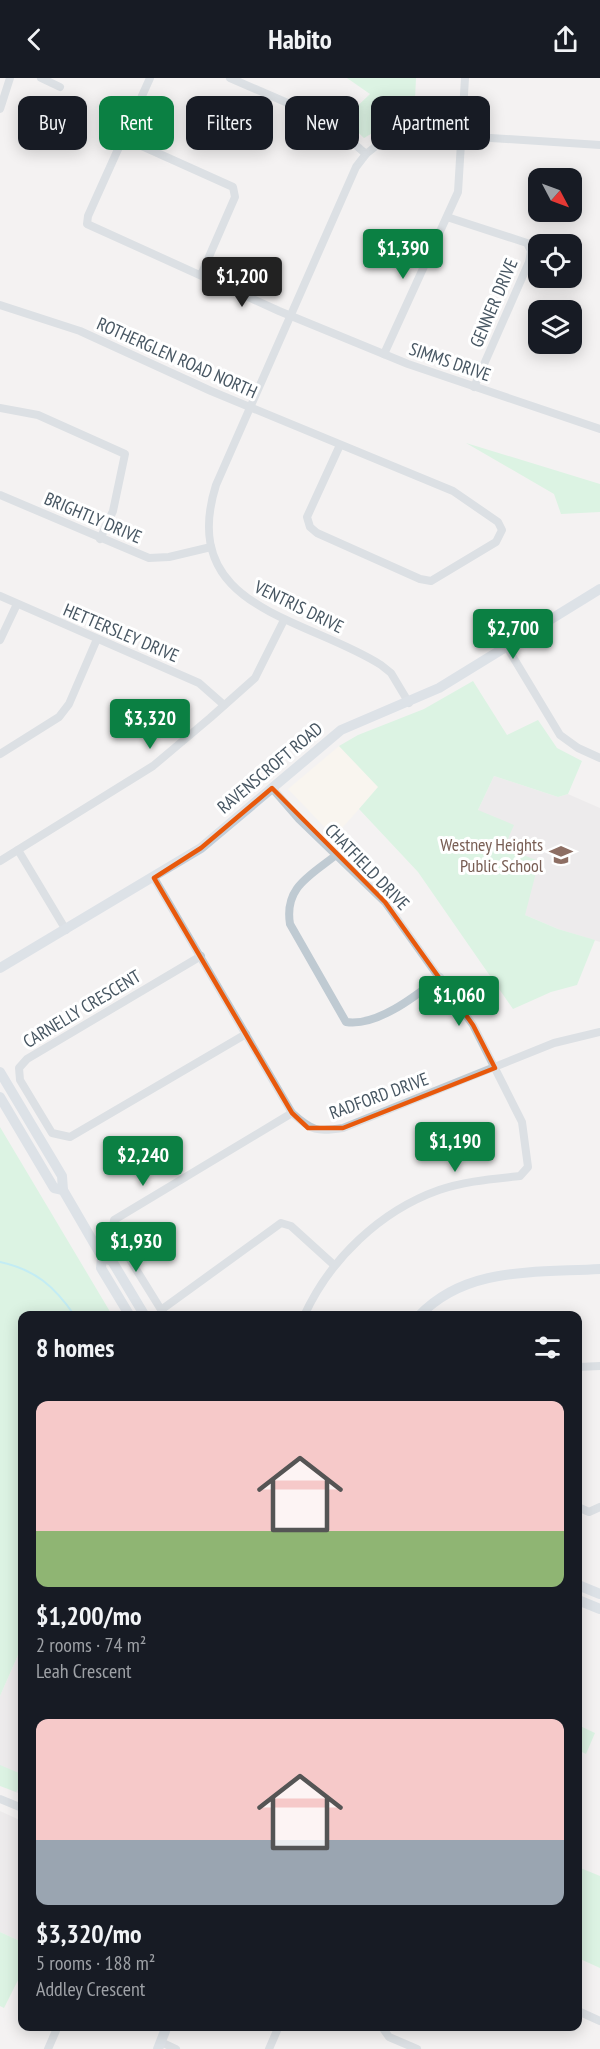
<!DOCTYPE html>
<html lang="en">
<head>
<meta charset="utf-8">
<style>
	body { margin:0; font-family:"PT Sans Narrow",sans-serif; background:#242831; color:#f1f3f6; height:100vh; display:flex; flex-direction:column; font-size:22px; white-space:nowrap }
	* { box-sizing:border-box; margin:0 }
	p { font-size:20px; color:#9ea1a6 }
	.icon { flex:none; width:33px; height:33px; fill:none; stroke:currentColor; stroke-width:2; stroke-linecap:round; stroke-linejoin:round }
	.map { position:relative; flex:1; overflow:hidden }
	.side { position:absolute; left:18px; top:1233px; width:564px; height:720px; display:flex; flex-direction:column; background:#171b24; border-radius:12px; box-shadow:0 3px 15px #0003 }
	.side>* { flex:none }
	.hud { position:absolute; left:18px; top:18px; width:564px; height:54px; display:flex; gap:12px }
	.needle { width:39px; rotate:131deg }
	.tools { position:absolute; left:528px; top:90px; display:grid; gap:12px }
	.tools a { display:grid; place-items:center; width:54px; height:54px; border-radius:12px; background:#171b24; box-shadow:0 3px 15px #0003; font-size:30px }
	.price { position:absolute; translate:-50% -51px; padding:0 14px; border-radius:6px; background:#0b8043; color:#fff; font-size:20px; line-height:39px; filter:drop-shadow(0 2px 3px #0008) }
	.price::after { content:''; position:absolute; left:50%; top:36px; width:18px; height:14px; margin-left:-9px; background:inherit; clip-path:polygon(0 0,100% 0,50% 100%) }
	.price.active { background:#222; color:#fff }
	ul { padding:0; list-style:none }
	li { display:grid; align-content:center; gap:12px; height:318px; padding:0 18px }
	li span { display:grid; place-items:center; height:186px; border-radius:12px; color:#555 }
	li>.icon { margin-inline-start:auto }
	span .icon { width:108px; height:108px; fill:#fffc; stroke-width:1 }
	li b { font-size:26px }
	h2 { display:flex; justify-content:space-between; align-items:center; height:72px; padding:0 18px; font-size:26px }
	.tag { padding:0 21px; border-radius:12px; background:#171b24; box-shadow:0 3px 15px #0003; font-size:21px; line-height:54px }
	.tag.active { background:#0b8043; color:#fff }
	header { display:flex; justify-content:space-between; align-items:center; height:78px; padding:0 18px; background:#171b24; font-size:27px; font-weight:700 }
	.map>svg:first-child { display:block }
	.commercial { fill:#fef8ec }
	.education { fill:#e5e3e4 }
	.green { fill:#bef4d0 }
	.lines { fill:none; stroke-linecap:round; stroke-linejoin:round }
	.stream { stroke:#87e4f5; stroke-width:2 }
	.street { stroke:#bfcad2; stroke-width:8 }
	.secondary { stroke:#c1ceda; stroke-width:10 }
	.marked { fill:none; stroke:#e8590c; stroke-width:4.5; stroke-linejoin:round }
	.labels { text-anchor:middle; stroke-width:6; stroke-linejoin:round; paint-order:stroke }
	.street-label { font-size:18px; fill:#475662; stroke:#fff }
	.education-label { font-size:18px; fill:#785e54; stroke:#fff; text-anchor:end }
</style>
</head>
<body>
<header><svg class="icon" aria-label="back" viewBox="0 0 24 24"><path d="M15 5l-7 7 7 7"/></svg>Habito<svg class="icon" aria-label="share" viewBox="0 0 24 24"><path d="M12 15V3M7 8l5-5 5 5M5 13v7h14v-7"/></svg></header>
<div class="map">
<svg width="600" height="1971" viewBox="0 0 600 1971">
	<rect width="100%" height="100%" fill="#f4f2f2"/>
	<path class="commercial" d="M 339,668 L 379,709 L 334,759 L 288,711 Z"/>
	<g class="education">
		<path d="M 494,698 L 558,719 L 568,716 L 600,730 L 600,864 L 558,851 L 525,837 L 503,770 L 478,732 Z"/>
		<path d="M 22,1568 L 22,1717 L 0,1707 L 0,1618 Z"/>
		<path d="M 0,1733 L 22,1743 L 22,1864 L 0,1854 Z"/>
	</g>
	<g class="green">
		<path d="M 347,0 L 416,0 L 414,43 L 386,47 L 364,60 L 344,41 L 370,16 Z"/>
		<path d="M 466,365 L 600,406 L 600,434 L 561,436 L 554,416 Z"/>
		<path d="M 473,603 L 507,657 L 538,642 L 557,670 L 582,683 L 568,716 L 558,719 L 494,698 L 478,732 L 514,747 L 504,770 L 539,783 L 525,837 L 558,851 L 595,862 L 577,907 L 551,914 L 513,931 L 418,794 L 359,731 L 378,709 L 339,668 L 358,657 L 424,631 Z"/>
		<path d="M 0,1049 L 112,1237 L 22,1238 L 22,1568 L 0,1618 Z"/>
		<path d="M 578,1647 L 595,1655 L 586,1676 L 578,1672 Z"/>
		<path d="M 0,1687 L 19,1695 L 21,1706 L 16,1714 L 0,1708 Z"/>
		<path d="M 578,1789 L 600,1798 L 600,1890 L 578,1880 Z"/>
		<path d="M 0,1854 L 22,1864 L 22,1894 L 4,1930 L 0,1928 Z"/>
	</g>
	<g class="lines">
		<path class="stream" d="M 0,1184 C 36,1192 54,1208 75,1238"/>
		<g class="street">
			<path d="M 41,0 L 60,9"/>
			<path d="M 150,0 L 88,138 L 87,146 L 279,233 L 408,286 L 600,351"/>
			<path d="M 230,0 L 320,39 L 331,46 L 366,76"/>
			<path d="M 0,31 L 10,0"/>
			<path d="M 124,60 L 233,109 L 235,119 L 201,197"/>
			<path d="M 447,139 L 527,165 L 531,173 L 529,184 L 474,309"/>
			<path d="M 0,227 L 80,253 L 211,313 L 453,413 L 498,444 L 502,452 L 496,464 L 431,503 L 420,501 L 317,455 L 310,449 L 307,439 L 340,367"/>
			<path d="M 384,276 L 458,114 L 465,0"/>
			<path d="M 0,330 L 38,337 L 125,376 L 113,433 L 100,461"/>
			<path d="M 0,417 L 149,480 L 169,479 L 211,469"/>
			<path d="M 0,518 L 199,605 L 224,627"/>
			<path d="M 0,562 L 17,526"/>
			<path d="M 507,569 L 560,657 L 578,670 L 600,680"/>
			<path d="M 409,625 L 391,595 L 381,587 C 306,539 177,531 216,407 L 356,89 L 366,76 L 381,64 L 415,55 L 600,67"/>
			<path d="M 0,676 L 59,639 L 69,626 L 97,561"/>
			<path d="M 272,710 L 299,741 L 385,824 L 473,947 L 522,1044 L 528,1089 L 520,1098 C 493,1101 465,1103 439,1112 C 380,1133 330,1181 304,1238"/>
			<path d="M 18,772 L 66,852"/>
			<path d="M 336,777 C 310,798 284,809 290,846 L 346,944 C 377,949 417,917 440,899"/>
			<path d="M 0,783 L 153,688 L 210,640 L 255,600 L 284,542"/>
			<path d="M 154,800 L 292,1035 C 312,1053 317,1054 343,1050 L 554,965 L 600,954"/>
			<path d="M 201,878 L 27,981 L 19,990 L 20,1002 L 52,1055 L 70,1059 L 246,956"/>
			<path d="M 161,1232 L 281,1145 L 291,1148 L 334,1187"/>
			<path d="M 165,1238 L 116,1159 L 113,1150 L 114,1142 L 292,1035"/>
			<path d="M 578,1289 L 600,1288"/>
			<path d="M 578,1429 L 589,1434 L 600,1429"/>
			<path d="M 0,1721 L 22,1730"/>
			<path d="M 578,1933 L 600,1943"/>
			<path d="M 385,1948 L 384,1952 L 389,1959 L 417,1971"/>
			<path d="M 161,1964 L 176,1971"/>
			<path d="M 48,1971 L 58,1948"/>
			<path d="M 269,1971 L 279,1948"/>
		</g>
		<g class="secondary">
			<path d="M 0,890 L 201,770 L 341,652 L 439,610 L 600,511"/>
			<path d="M 0,994 L 62,1098 L 63,1112 L 102,1179 L 101,1190 L 130,1238"/>
			<path d="M 0,1019 L 54,1110 L 63,1112"/>
			<path d="M 102,1179 L 112,1183 L 145,1238"/>
			<path d="M 419,1238 C 466,1188 536,1195 600,1191"/>
			<path d="M 578,1507 L 600,1516"/>
			<path d="M 578,1522 L 600,1531"/>
			<path d="M 158,1971 L 167,1948"/>
		</g>
	</g>
	<path d="M0 0H600V1971H0ZM 272,710 L 385,824 L 473,947 L 495,990 L 343,1050 L 308,1050 L 292,1035 L 154,800 L 201,770 Z" fill="#f4f2f2" fill-opacity=".55" fill-rule="evenodd"/>
	<path class="marked" d="M 272,710 L 385,824 L 473,947 L 495,990 L 343,1050 L 308,1050 L 292,1035 L 154,800 L 201,770 Z"/>
	<defs>
		<g id="school-bare" transform="scale(1.8)"><path d="M0-5L7-2L0 1L-7-2ZM-4 1L0 2.5L4 1V4Q0 6-4 4Z" fill="#8d6e63" stroke="#fff" stroke-width="2.5" paint-order="stroke"/></g>
	</defs>
	<g fill-rule="evenodd">
		<use href="#school-bare" x="561" y="777"/>
	</g>
	<g class="labels">
		<g class="street-label">
			<text transform="translate(494 225) rotate(-67)" y="6">GENNER DRIVE</text>
			<text transform="translate(177 280) rotate(24)" y="6">ROTHERGLEN ROAD NORTH</text>
			<text transform="translate(450 284) rotate(19)" y="6">SIMMS DRIVE</text>
			<text transform="translate(93 440) rotate(23)" y="6">BRIGHTLY DRIVE</text>
			<text transform="translate(299 529) rotate(26)" y="6">VENTRIS DRIVE</text>
			<text transform="translate(121 555) rotate(23)" y="6">HETTERSLEY DRIVE</text>
			<text transform="translate(270 690) rotate(-40)" y="6">RAVENSCROFT ROAD</text>
			<text transform="translate(367 789) rotate(46)" y="6">CHATFIELD DRIVE</text>
			<text transform="translate(82 931) rotate(-31)" y="6">CARNELLY CRESCENT</text>
			<text transform="translate(379 1018) rotate(-20)" y="6">RADFORD DRIVE</text>
		</g>
		<g class="education-label">
			<text x="543" y="773">Westney Heights<tspan x="543" dy="21">Public School</tspan></text>
		</g>
	</g>
</svg>
<div class="tools">
<a><svg class="needle" viewBox="-14 -14 28 28"><path d="M0-13l5 13h-10z" fill="#e53935"/><path d="M0 13l5-13h-10z" fill="#9ea1a6"/></svg></a>
<a><svg class="icon" aria-label="locate" viewBox="0 0 24 24"><circle cx="12" cy="12" r="6"/><path d="M12 2v4M12 18v4M2 12h4M18 12h4"/></svg></a>
<a><svg class="icon" aria-label="layers" viewBox="0 0 24 24"><path d="M12 4l9 5-9 5-9-5zM3 14l9 5 9-5"/></svg></a>
</div>
<b class="price" style="left:403px;top:202px">$1,390</b>
<b class="price active" style="left:242px;top:230px">$1,200</b>
<b class="price" style="left:513px;top:582px">$2,700</b>
<b class="price" style="left:150px;top:672px">$3,320</b>
<b class="price" style="left:459px;top:949px">$1,060</b>
<b class="price" style="left:455px;top:1095px">$1,190</b>
<b class="price" style="left:143px;top:1109px">$2,240</b>
<b class="price" style="left:136px;top:1195px">$1,930</b>
<div class="hud">
<a class="tag">Buy</a>
<a class="tag active">Rent</a>
<a class="tag">Filters</a>
<a class="tag">New</a>
<a class="tag">Apartment</a>
</div>
<section class="side">
<h2>8 homes<svg class="icon" aria-label="filters" viewBox="0 0 24 24"><path d="M4 7h16M4 17h16"/><circle cx="9" cy="7" r="2"/><circle cx="15" cy="17" r="2"/></svg></h2>
<ul>
<li><span style="background:linear-gradient(#f6c9c9 70%,#8fb573 0)"><svg class="icon" aria-label="home" viewBox="0 0 24 24"><path d="M3 11l9-7 9 7M6 9v11h12V9"/></svg></span><div><b>$1,200/mo</b><p>2 rooms · 74 m²</p><p>Leah Crescent</p></div></li>
<li><span style="background:linear-gradient(#f6c9c9 65%,#9aa5b1 0)"><svg class="icon" aria-label="home" viewBox="0 0 24 24"><path d="M3 11l9-7 9 7M6 9v11h12V9"/></svg></span><div><b>$3,320/mo</b><p>5 rooms · 188 m²</p><p>Addley Crescent</p></div></li>
</ul>
</section>
</div>
</body>
</html>
